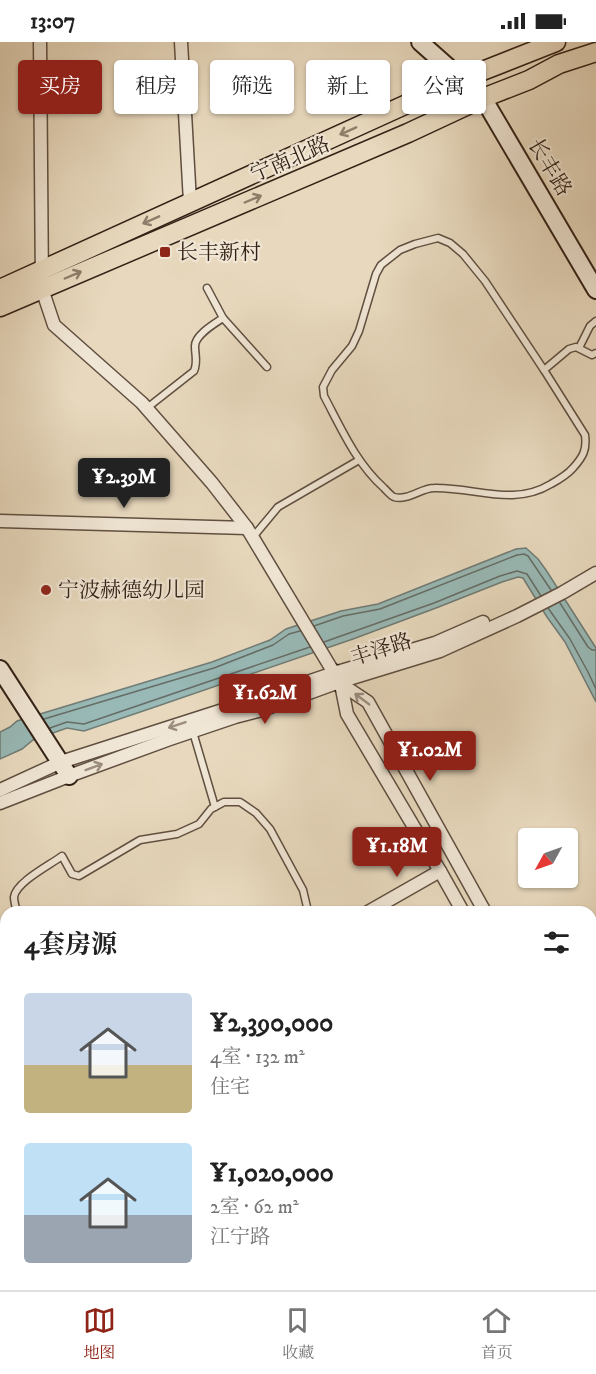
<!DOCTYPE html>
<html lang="zh">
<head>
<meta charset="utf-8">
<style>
	body { margin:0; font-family:"IM FELL DW Pica","Noto Serif SC",serif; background:#f2f2f2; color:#222; height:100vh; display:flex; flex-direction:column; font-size:22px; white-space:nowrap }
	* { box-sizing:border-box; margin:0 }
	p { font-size:20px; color:#767676 }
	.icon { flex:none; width:33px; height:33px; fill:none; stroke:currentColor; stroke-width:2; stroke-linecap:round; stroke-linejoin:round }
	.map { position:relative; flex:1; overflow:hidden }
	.details { position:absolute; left:0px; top:864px; width:597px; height:384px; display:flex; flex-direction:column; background:#fff; border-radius:18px 18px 0 0; box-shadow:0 2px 4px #0004 }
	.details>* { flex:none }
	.hud { position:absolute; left:18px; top:18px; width:561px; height:54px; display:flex; gap:12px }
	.needle { width:39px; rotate:230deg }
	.controls { position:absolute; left:518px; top:786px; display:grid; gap:12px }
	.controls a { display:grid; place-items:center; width:60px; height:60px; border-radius:6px; background:#fff; box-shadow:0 2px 4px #0004; font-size:30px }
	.price { position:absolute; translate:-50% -51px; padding:0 14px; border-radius:6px; background:#8f2418; color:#fff; font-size:20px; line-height:39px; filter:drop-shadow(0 2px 3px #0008) }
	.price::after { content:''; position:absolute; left:50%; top:36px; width:18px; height:14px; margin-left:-9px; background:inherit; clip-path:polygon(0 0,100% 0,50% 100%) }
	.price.active { background:#222; color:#fff }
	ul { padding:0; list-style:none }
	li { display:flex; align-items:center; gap:18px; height:150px; padding:0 24px }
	li span { display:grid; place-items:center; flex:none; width:168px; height:120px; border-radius:6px; color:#555 }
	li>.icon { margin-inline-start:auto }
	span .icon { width:72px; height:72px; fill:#fffc; stroke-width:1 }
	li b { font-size:26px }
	h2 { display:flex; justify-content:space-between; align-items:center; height:72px; padding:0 24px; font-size:26px }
	.tag { padding:0 21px; border-radius:6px; background:#fff; box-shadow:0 2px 4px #0004; font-size:21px; line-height:54px }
	.tag.active { background:#8f2418; color:#fff }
	.status { display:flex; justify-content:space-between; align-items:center; height:42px; padding:0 30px; background:#fff; direction:ltr }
	.status svg { height:16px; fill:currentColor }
	.dock { display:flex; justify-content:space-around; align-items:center; height:84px; border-top:2px solid #e0e0e0; background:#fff; font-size:16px; color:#767676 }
	.dock a { display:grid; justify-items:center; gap:3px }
	.dock .active { color:#8f2418 }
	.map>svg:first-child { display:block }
	.water { fill:#98b9b6; stroke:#707c76; stroke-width:1.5 }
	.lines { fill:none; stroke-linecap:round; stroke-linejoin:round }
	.shore { stroke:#666d66; stroke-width:1.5 }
	.lane-casing { stroke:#604f40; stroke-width:9 }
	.street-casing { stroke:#604f40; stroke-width:15 }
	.secondary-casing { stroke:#332116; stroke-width:20 }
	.primary-casing { stroke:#332116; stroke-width:21 }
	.lane { stroke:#f0e6d5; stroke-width:6 }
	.street { stroke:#f0e6d5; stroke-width:12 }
	.secondary { stroke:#f0e6d5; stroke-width:16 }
	.primary { stroke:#e8d9be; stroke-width:18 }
	.oneway { stroke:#8e7d6a }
	.oneway2 { stroke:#9b8d7f }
	.poi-dot { fill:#8f2418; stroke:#f0e6d5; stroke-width:2 }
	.labels { text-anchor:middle; stroke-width:4.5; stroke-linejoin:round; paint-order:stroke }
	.street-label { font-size:21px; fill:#332116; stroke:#f0e6d5 }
	.poi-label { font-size:21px; fill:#332116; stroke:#f0e6d5; text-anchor:start }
</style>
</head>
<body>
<div class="status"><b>13:07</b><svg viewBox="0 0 49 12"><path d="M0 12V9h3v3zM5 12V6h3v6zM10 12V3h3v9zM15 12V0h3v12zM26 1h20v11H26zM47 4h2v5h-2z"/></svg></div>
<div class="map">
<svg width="596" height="1248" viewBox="0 0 596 1248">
	<rect width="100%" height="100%" fill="#e8d9be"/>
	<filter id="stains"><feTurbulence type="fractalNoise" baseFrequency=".00333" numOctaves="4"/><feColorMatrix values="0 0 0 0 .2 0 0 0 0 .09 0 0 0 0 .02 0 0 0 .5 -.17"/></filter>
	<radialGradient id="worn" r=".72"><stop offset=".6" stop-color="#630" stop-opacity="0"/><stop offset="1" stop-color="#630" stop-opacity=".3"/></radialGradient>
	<path class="water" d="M 526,506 L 538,517 L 546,528 L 596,606 L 596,660 L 565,600 L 547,575 L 523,536 L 518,535 L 502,540 L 436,566 L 353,597 L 152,666 L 84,689 L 67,686 L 33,698 L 22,707 L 0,717 L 0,690 L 10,685 L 17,679 L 212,620 L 270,598 L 286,587 L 341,569 L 378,562 L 516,507 Z"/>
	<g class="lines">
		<g class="shore">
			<path d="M 560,561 L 588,605 L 592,608 L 596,608"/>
			<path d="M 548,566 L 570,597 L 588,630 L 596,647"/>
			<path d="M 314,584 L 343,574 L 380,567 L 517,513 L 524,512 L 528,514 L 551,548"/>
			<path d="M 324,600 L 434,561 L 500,534 L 517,529 L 527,532 L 541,554"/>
			<path d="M 44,677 L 214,626 L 273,603 L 289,592 L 300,589"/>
			<path d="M 50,686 L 67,680 L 84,682 L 310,605"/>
		</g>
		<g class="lane-casing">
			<g id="lane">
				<path d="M 438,196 L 450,201 L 463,212 L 485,239 L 544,328 L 585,393 C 587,408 583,415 573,426 C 567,433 560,437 551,442 C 513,465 475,445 434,446 C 421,446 408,459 394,455 C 391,454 387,449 384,446 C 356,421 341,386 324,354 L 323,345 L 332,328 L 352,304 L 359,289 L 376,232 L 381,223 L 400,208 L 415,202 Z"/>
				<path d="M 207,246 L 223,276 L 267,325"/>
				<path d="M 579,306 L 590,284 L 596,279"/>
				<path d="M 544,328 L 569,307 L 576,305 L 592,313 L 596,311"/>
				<path d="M 147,366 L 194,329 C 198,320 195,314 195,304 C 195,293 214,282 223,276"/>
				<path d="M 253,495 L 278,465 L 359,418"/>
				<path d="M 193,690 L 215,765"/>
				<path d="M 17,870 C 16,866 14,860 14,855 C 16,840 50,823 62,814 L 72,832 L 79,834 L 140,798 L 177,792 L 199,782 L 211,767 L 224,760 L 240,760 L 256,771 L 270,787 L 303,848 L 307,865 L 306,870"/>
				<path d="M 0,891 L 6,887"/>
				<path d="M 0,938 L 6,949"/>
			</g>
		</g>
		<g class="street-casing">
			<g id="street">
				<path d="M 40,0 L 42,247 L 54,283 L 142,361 L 212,441 L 247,486 L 334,631"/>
				<path d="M 181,0 L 190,160"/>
				<path d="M 0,479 L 247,486"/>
				<path d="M 341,642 L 368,660 L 485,870"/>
				<path d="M 341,642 L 347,672 L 440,829 L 463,870"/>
				<path d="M 0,748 L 61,720 L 251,659 L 334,631 L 435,601 L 483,580"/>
				<path d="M 0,761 L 69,734 L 167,698 L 235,675 L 262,668 L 339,640 L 440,609 L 517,574 L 562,551 L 596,531"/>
				<path d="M 368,870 L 440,829"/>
				<path d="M 591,1058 L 596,1067"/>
				<path d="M 591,1095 L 596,1104"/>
				<path d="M 400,1242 L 404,1248"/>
			</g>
		</g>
		<g class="secondary-casing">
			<g id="secondary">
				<path d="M 420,0 L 483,56 L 596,248"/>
				<path d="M 0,627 L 69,734"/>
				<path d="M 334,631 L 341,642"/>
				<path d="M 0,1043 L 6,1054"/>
				<path d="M 0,1085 L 6,1097"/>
				<path d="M 81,1242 L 84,1248"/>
				<path d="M 111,1242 L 114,1248"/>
			</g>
		</g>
		<g class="primary-casing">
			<g id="primary">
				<path d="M 0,247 L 462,37 L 556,0"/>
				<path d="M 0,265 L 408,91 L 483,56 L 529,38 L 559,22 L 596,10"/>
				<path d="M 591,1007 L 596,1004"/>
				<path d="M 591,1040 L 596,1037"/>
				<path d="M 234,1248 L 243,1242"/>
				<path d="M 278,1248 L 286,1242"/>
			</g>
		</g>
		<use href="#lane" class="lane"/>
		<use href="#street" class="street"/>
		<use href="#secondary" class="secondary"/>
		<use href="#primary" class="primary"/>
	</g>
	<defs><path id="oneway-shaft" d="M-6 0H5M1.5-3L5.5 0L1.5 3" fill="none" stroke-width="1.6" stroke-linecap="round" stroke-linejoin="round" transform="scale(1.5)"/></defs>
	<g class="oneway">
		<use href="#oneway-shaft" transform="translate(348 89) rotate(156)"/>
		<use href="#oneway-shaft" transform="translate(253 157) rotate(-23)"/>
		<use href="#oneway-shaft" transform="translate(151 178) rotate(156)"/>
		<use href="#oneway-shaft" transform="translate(73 233) rotate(-23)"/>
	</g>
	<g class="oneway2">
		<use href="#oneway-shaft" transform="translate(362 657) rotate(-143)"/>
		<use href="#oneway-shaft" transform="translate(177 683) rotate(162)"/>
		<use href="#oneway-shaft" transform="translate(94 725) rotate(-20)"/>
	</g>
	<g class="poi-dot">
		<rect x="159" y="204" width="12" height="12" rx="3"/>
		<circle cx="46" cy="548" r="6"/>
	</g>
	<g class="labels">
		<g class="street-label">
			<text transform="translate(290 117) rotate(-23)" y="7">宁南北路</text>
			<text transform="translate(550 125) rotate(59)" y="7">长丰路</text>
			<text transform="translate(381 607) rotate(-17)" y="7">丰泽路</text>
		</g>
		<g class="poi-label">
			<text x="177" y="217">长丰新村</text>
			<text x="58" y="555">宁波赫德幼儿园</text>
		</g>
	</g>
	<rect width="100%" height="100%" filter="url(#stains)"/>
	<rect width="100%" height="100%" fill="url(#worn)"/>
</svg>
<div class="controls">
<a><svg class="needle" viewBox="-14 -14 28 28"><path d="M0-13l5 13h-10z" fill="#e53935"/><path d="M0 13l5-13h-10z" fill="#767676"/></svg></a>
</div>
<b class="price active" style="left:124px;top:467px">¥2.39M</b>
<b class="price" style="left:265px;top:683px">¥1.62M</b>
<b class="price" style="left:430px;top:740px">¥1.02M</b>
<b class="price" style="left:397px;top:836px">¥1.18M</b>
<div class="hud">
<a class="tag active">买房</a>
<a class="tag">租房</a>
<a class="tag">筛选</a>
<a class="tag">新上</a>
<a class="tag">公寓</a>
</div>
<section class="details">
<h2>4套房源<svg class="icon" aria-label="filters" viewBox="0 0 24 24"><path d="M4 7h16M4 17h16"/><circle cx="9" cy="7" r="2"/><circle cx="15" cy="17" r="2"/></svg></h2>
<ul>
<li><span style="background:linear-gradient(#c9d6e8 60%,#c2b280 0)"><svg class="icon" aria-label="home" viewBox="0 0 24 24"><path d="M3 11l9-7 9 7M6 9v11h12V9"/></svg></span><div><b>¥2,390,000</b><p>4室 · 132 m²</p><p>住宅</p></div></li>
<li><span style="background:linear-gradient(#bfe0f5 60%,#9aa5b1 0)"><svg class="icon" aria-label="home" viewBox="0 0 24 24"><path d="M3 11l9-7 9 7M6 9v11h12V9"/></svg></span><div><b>¥1,020,000</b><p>2室 · 62 m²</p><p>江宁路</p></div></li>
</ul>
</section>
</div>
<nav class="dock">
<a class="active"><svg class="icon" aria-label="map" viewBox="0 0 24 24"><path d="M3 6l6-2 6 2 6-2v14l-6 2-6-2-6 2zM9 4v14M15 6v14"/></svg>地图</a>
<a><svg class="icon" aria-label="saved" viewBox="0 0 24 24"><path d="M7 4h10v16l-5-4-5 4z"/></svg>收藏</a>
<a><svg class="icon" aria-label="home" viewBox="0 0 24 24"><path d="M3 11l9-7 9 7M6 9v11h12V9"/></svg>首页</a>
</nav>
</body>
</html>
